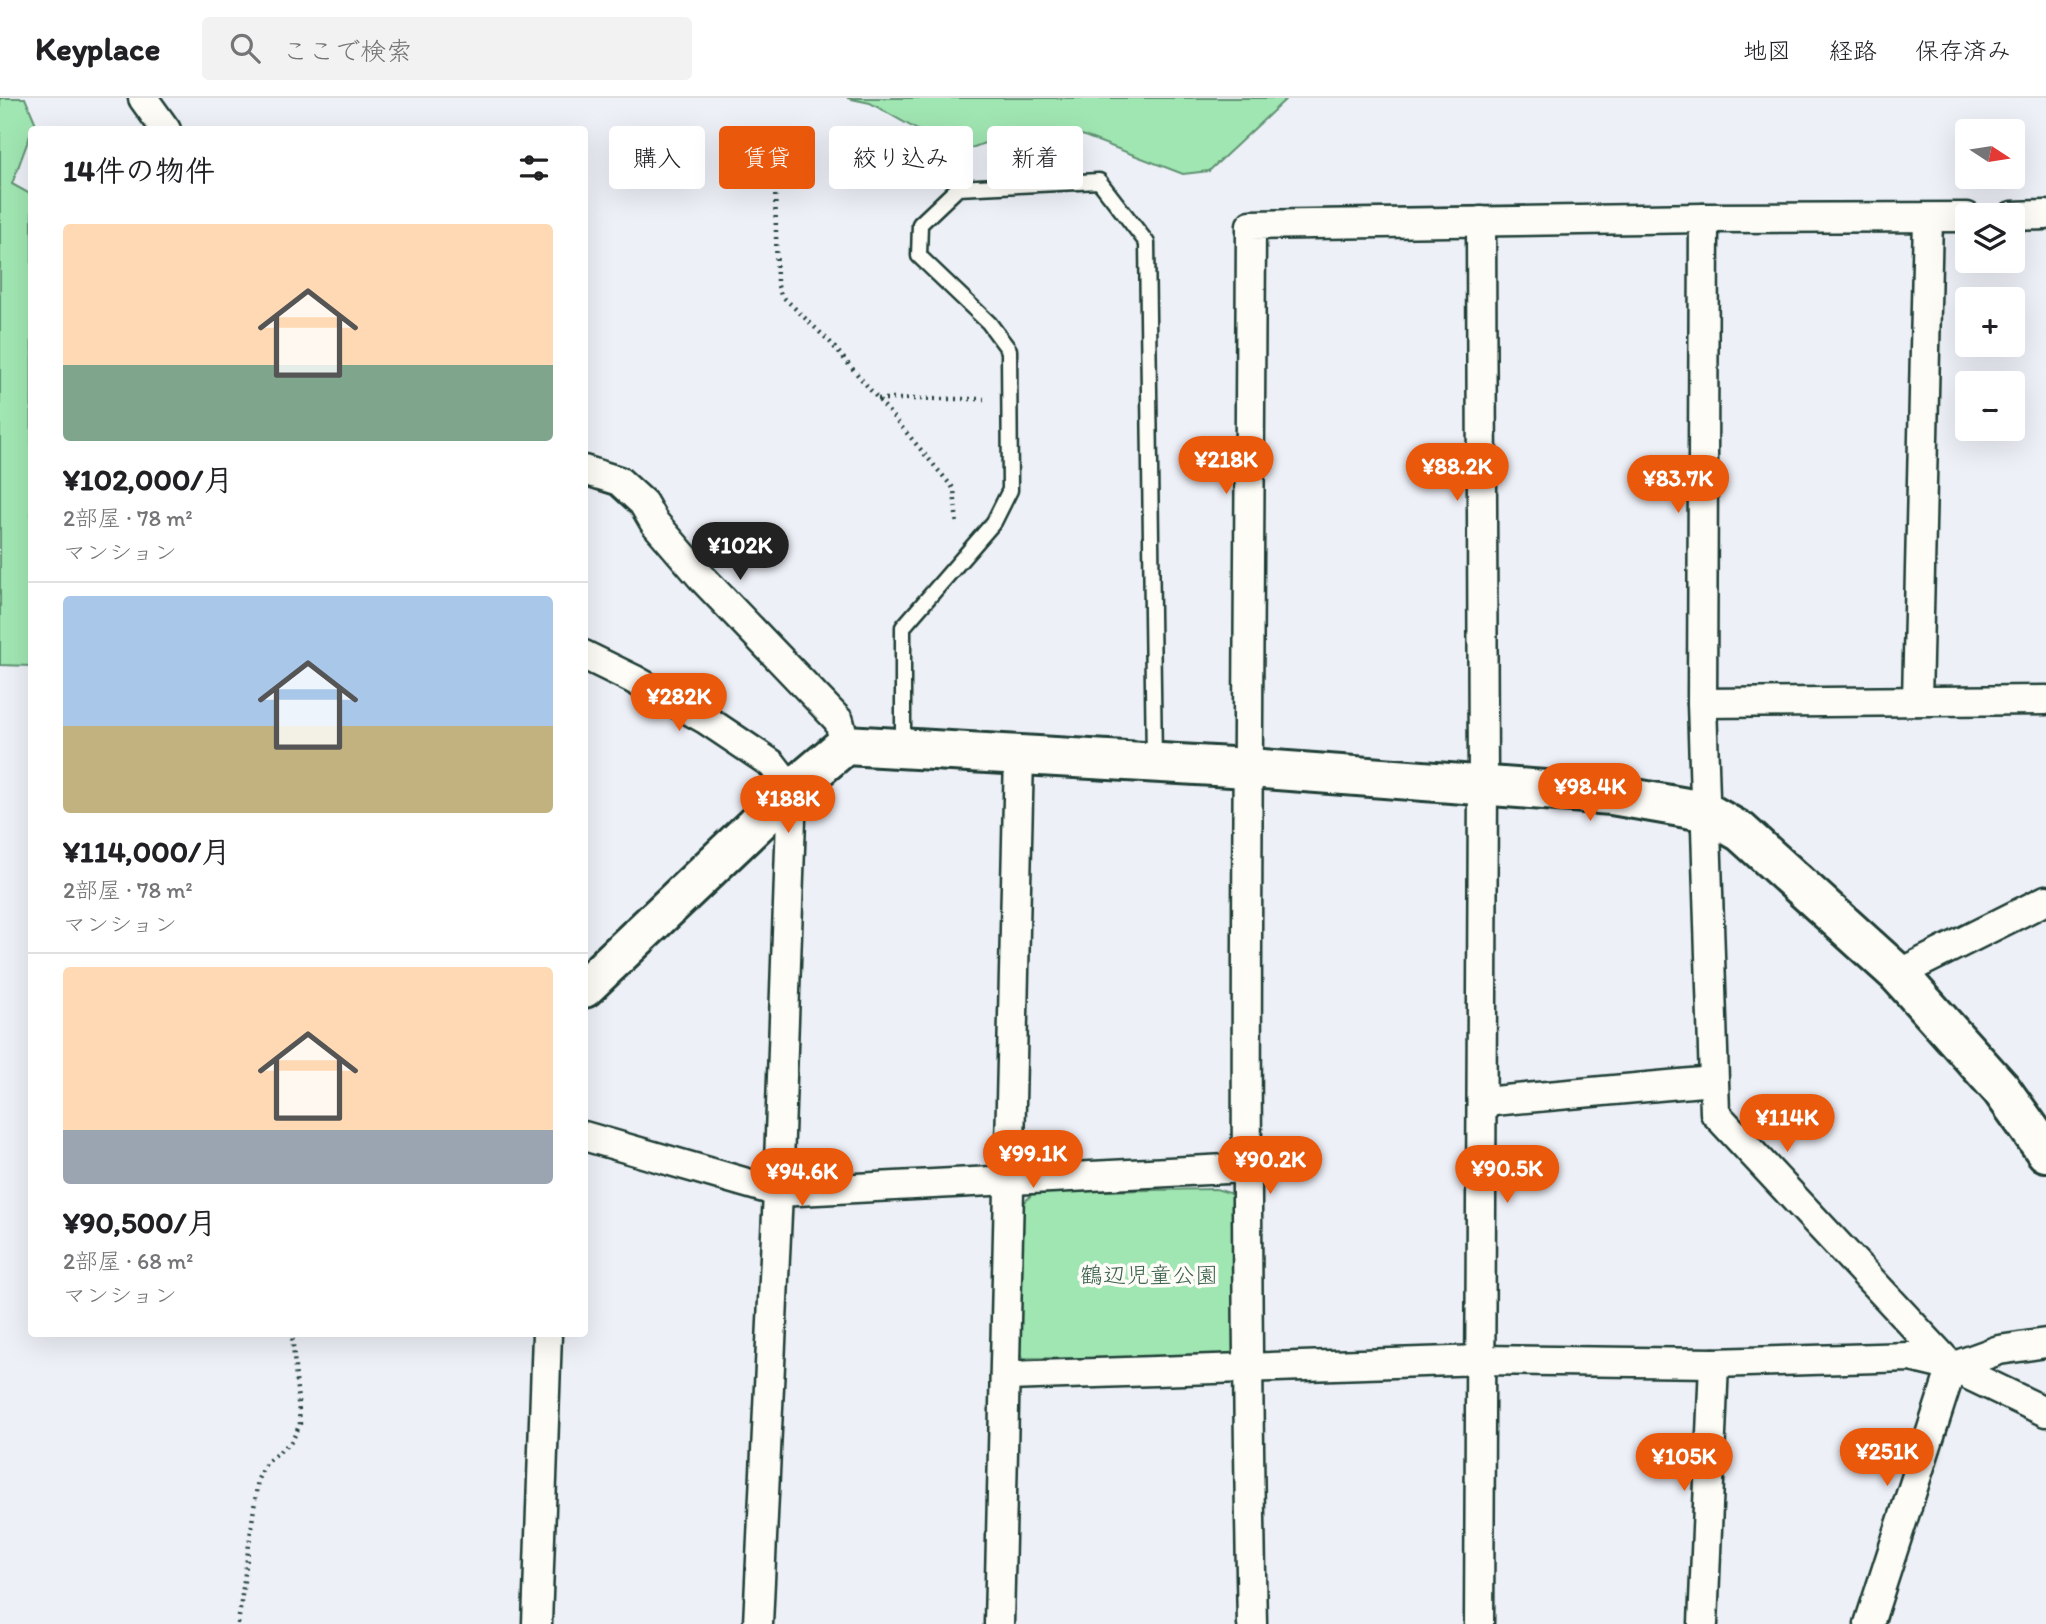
<!DOCTYPE html>
<html lang="ja">
<head>
<meta charset="utf-8">
<style>
	body { margin:0; font-family:Itim,"Klee One",sans-serif; background:#f2f2f2; color:#202124; height:100vh; display:flex; flex-direction:column; font-size:26px; white-space:nowrap }
	* { box-sizing:border-box; margin:0 }
	p { font-size:23px; color:#757577 }
	.icon { flex:none; width:38px; height:38px; fill:none; stroke:currentColor; stroke-width:2; stroke-linecap:round; stroke-linejoin:round }
	.map { position:relative; flex:1; overflow:hidden }
	.sheet { position:absolute; left:28px; top:28px; width:560px; height:1211px; display:flex; flex-direction:column; background:#fff; border-radius:7px; box-shadow:0 7px 28px #0002 }
	.sheet>* { flex:none }
	.hud { position:absolute; left:609px; top:28px; width:665px; height:63px; display:flex; gap:14px }
	.needle { width:46px; rotate:102deg }
	.tools { position:absolute; left:1955px; top:21px; display:grid; gap:14px }
	.tools a { display:grid; place-items:center; width:70px; height:70px; border-radius:7px; background:#fff; box-shadow:0 7px 28px #0002; font-size:35px }
	.price { position:absolute; translate:-50% -60px; padding:0 16px; border-radius:24px; background:#ea580c; color:#fff; font-size:23px; line-height:46px; filter:drop-shadow(0 2px 4px #0008) }
	.price::after { content:''; position:absolute; left:50%; top:42px; width:21px; height:16px; margin-left:-10px; background:inherit; clip-path:polygon(0 0,100% 0,50% 100%) }
	.price.active { background:#222; color:#fff }
	ul { padding:0; list-style:none }
	li { display:grid; align-content:center; gap:14px; height:371px; padding:0 35px }
	li+li { border-top:2px solid #e0e0e0 }
	li span { display:grid; place-items:center; height:217px; border-radius:7px; color:#555 }
	li>.icon { margin-inline-start:auto }
	span .icon { width:126px; height:126px; fill:#fffc; stroke-width:1 }
	li b { font-size:30px }
	h2 { display:flex; justify-content:space-between; align-items:center; height:84px; padding:0 35px; font-size:30px }
	.tag { padding:0 24px; border-radius:7px; background:#fff; box-shadow:0 7px 28px #0002; font-size:24px; line-height:63px }
	.tag.active { background:#ea580c; color:#fff }
	header { display:flex; align-items:center; gap:42px; box-sizing:border-box; height:98px; padding:0 35px; background:#fff; border-bottom:2px solid #e0e0e0 }
	header strong { font-size:33px }
	nav { display:flex; gap:38px; margin-inline-start:auto; font-size:24px }
	.search { width:490px; height:63px; background:#f2f2f2; display:flex; align-items:center; gap:18px; box-sizing:border-box; padding:0 24px; border-radius:7px; color:#757577; font-size:26px }
	.map>svg:first-child { display:block }
	.green { fill:#a0e6b2; stroke:#609273; stroke-width:2 }
	.lines { fill:none; stroke-linecap:round; stroke-linejoin:round }
	.lane-casing { stroke:#1f3d34; stroke-width:19 }
	.street-casing { stroke:#1f3d34; stroke-width:33 }
	.secondary-casing { stroke:#1f3d34; stroke-width:44 }
	.path { stroke:#1f3d34; stroke-width:4.5; stroke-dasharray:2 5; stroke-linecap:butt }
	.lane { stroke:#fdfcf7; stroke-width:14 }
	.street { stroke:#fdfcf7; stroke-width:28 }
	.secondary { stroke:#fdfcf7; stroke-width:38 }
	.labels { text-anchor:middle; stroke-width:7; stroke-linejoin:round; paint-order:stroke }
	.park-label { font-size:23px; fill:#395f4d; stroke:#fdfcf7 }
</style>
</head>
<body>
<header>
<strong>Keyplace</strong>
<div class="search"><svg class="icon" aria-label="search" viewBox="0 0 24 24"><circle cx="10" cy="10" r="6"/><path d="M15 15l6 6"/></svg>ここで検索</div>
<nav><a>地図</a><a>経路</a><a>保存済み</a></nav>
</header>
<div class="map">
<svg width="2046" height="1526" viewBox="0 0 2046 1526">
	<rect width="100%" height="100%" fill="#eef0f8"/>
	<filter id="ink" filterUnits="userSpaceOnUse"><feTurbulence type="fractalNoise" baseFrequency=".0143" numOctaves="2"/><feDisplacementMap in="SourceGraphic" scale="14" xChannelSelector="R" yChannelSelector="G"/><feConvolveMatrix kernelMatrix="1 2 1 2 8 2 1 2 1" color-interpolation-filters="sRGB"/></filter>
	<g filter="url(#ink)">
		<g class="green">
			<path d="M 0,0 L 25,0 L 36,26 L 32,32 L 12,86 L 32,97 L 31,568 L 0,567 Z"/>
			<path d="M 847,0 L 1287,0 L 1209,73 L 1183,76 L 1082,37 L 1009,36 L 958,55 L 870,5 Z"/>
			<path d="M 1216,1091 L 1233,1096 L 1236,1251 L 1225,1261 L 1023,1260 L 1016,1250 L 1023,1106 L 1034,1094 Z"/>
		</g>
		<g class="lines">
			<g class="lane-casing">
				<path id="lane" d="M 903,651 L 903,529 L 994,424 L 1010,392 L 1009,252 L 989,225 L 919,158 L 920,126 L 958,90 L 1099,83 L 1147,145 L 1154,663"/>
			</g>
			<g class="street-casing">
				<g id="street">
					<path d="M 143,0 L 166,32"/>
					<path d="M 2012,118 L 2046,117"/>
					<path d="M 1704,120 L 1702,605 L 1715,1015 L 1952,1269 L 2046,1314"/>
					<path d="M 584,372 L 619,383 L 643,405 L 654,424 L 704,482 L 839,623 L 845,647"/>
					<path d="M 584,557 L 633,581 L 705,621 L 772,666 L 792,692 L 778,1094 L 758,1526"/>
					<path d="M 1917,603 L 1928,120"/>
					<path d="M 1702,605 L 2046,602"/>
					<path d="M 1898,876 L 2046,802"/>
					<path d="M 1482,1004 L 1713,983"/>
					<path d="M 584,1038 L 778,1094 L 1246,1070"/>
					<path d="M 1005,1278 L 1482,1262 L 1714,1265 L 1910,1259 L 1952,1269 L 1999,1252 L 2046,1245"/>
					<path d="M 537,1526 L 547,1236"/>
					<path d="M 999,1526 L 1019,657"/>
					<path d="M 1252,1526 C 1242,1060 1249,593 1251,127 L 1704,120 L 1967,119"/>
					<path d="M 1479,1526 L 1483,687 L 1481,123"/>
					<path d="M 1703,1526 L 1714,1265"/>
					<path d="M 1869,1526 L 1952,1269"/>
				</g>
			</g>
			<g class="secondary-casing">
				<path id="secondary" d="M 584,890 L 792,692 L 845,647 L 1249,670 L 1612,697 L 1704,713 L 1741,734 L 1898,876 L 2001,991 L 2046,1054"/>
			</g>
			<g class="path">
				<path d="M 774,34 L 777,185 L 781,197 L 830,244 L 954,391 L 957,428"/>
				<path d="M 878,301 L 984,301"/>
				<path d="M 238,1526 L 258,1381 L 266,1365 L 292,1343 L 300,1326 L 292,1236"/>
			</g>
			<use href="#lane" class="lane"/>
			<use href="#street" class="street"/>
			<use href="#secondary" class="secondary"/>
		</g>
	</g>
	<g class="labels">
		<g class="park-label">
			<text x="1149" y="1185">鶴辺児童公園</text>
		</g>
	</g>
</svg>
<div class="tools">
<a><svg class="needle" viewBox="-14 -14 28 28"><path d="M0-13l5 13h-10z" fill="#e53935"/><path d="M0 13l5-13h-10z" fill="#757577"/></svg></a>
<a><svg class="icon" aria-label="layers" viewBox="0 0 24 24"><path d="M12 4l9 5-9 5-9-5zM3 14l9 5 9-5"/></svg></a>
<a>+</a>
<a>−</a>
</div>
<b class="price" style="left:1226px;top:398px">¥218K</b>
<b class="price" style="left:1457px;top:405px">¥88.2K</b>
<b class="price" style="left:1678px;top:417px">¥83.7K</b>
<b class="price active" style="left:740px;top:484px">¥102K</b>
<b class="price" style="left:679px;top:635px">¥282K</b>
<b class="price" style="left:1590px;top:725px">¥98.4K</b>
<b class="price" style="left:788px;top:737px">¥188K</b>
<b class="price" style="left:1787px;top:1056px">¥114K</b>
<b class="price" style="left:1033px;top:1092px">¥99.1K</b>
<b class="price" style="left:1270px;top:1098px">¥90.2K</b>
<b class="price" style="left:1507px;top:1107px">¥90.5K</b>
<b class="price" style="left:802px;top:1110px">¥94.6K</b>
<b class="price" style="left:1887px;top:1390px">¥251K</b>
<b class="price" style="left:1684px;top:1395px">¥105K</b>
<div class="hud">
<a class="tag">購入</a>
<a class="tag active">賃貸</a>
<a class="tag">絞り込み</a>
<a class="tag">新着</a>
</div>
<section class="sheet">
<h2>14件の物件<svg class="icon" aria-label="filters" viewBox="0 0 24 24"><path d="M4 7h16M4 17h16"/><circle cx="9" cy="7" r="2"/><circle cx="15" cy="17" r="2"/></svg></h2>
<ul>
<li><span style="background:linear-gradient(#ffd9b3 65%,#7fa58c 0)"><svg class="icon" aria-label="home" viewBox="0 0 24 24"><path d="M3 11l9-7 9 7M6 9v11h12V9"/></svg></span><div><b>¥102,000/月</b><p>2部屋 · 78 m²</p><p>マンション</p></div></li>
<li><span style="background:linear-gradient(#a9c7e8 60%,#c2b280 0)"><svg class="icon" aria-label="home" viewBox="0 0 24 24"><path d="M3 11l9-7 9 7M6 9v11h12V9"/></svg></span><div><b>¥114,000/月</b><p>2部屋 · 78 m²</p><p>マンション</p></div></li>
<li><span style="background:linear-gradient(#ffd9b3 75%,#9aa5b1 0)"><svg class="icon" aria-label="home" viewBox="0 0 24 24"><path d="M3 11l9-7 9 7M6 9v11h12V9"/></svg></span><div><b>¥90,500/月</b><p>2部屋 · 68 m²</p><p>マンション</p></div></li>
</ul>
</section>
</div>
</body>
</html>
